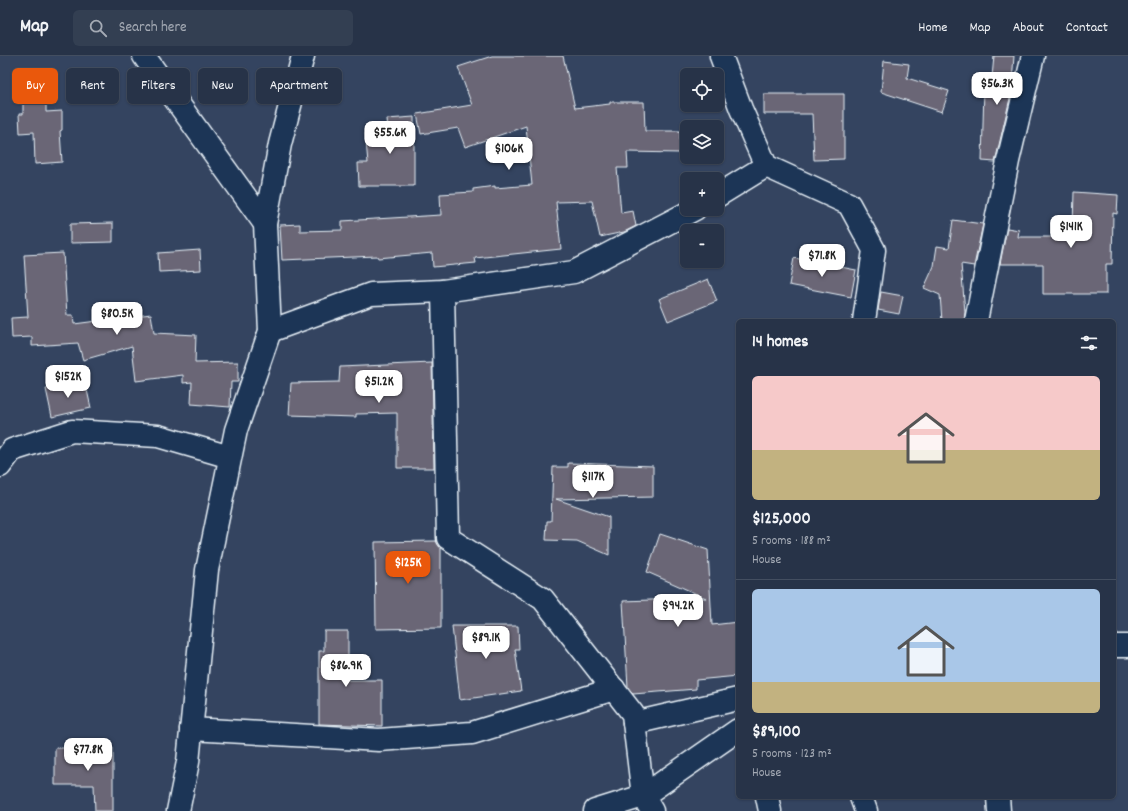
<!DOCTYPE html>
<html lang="en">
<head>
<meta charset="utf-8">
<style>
	body { margin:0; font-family:Dekko,sans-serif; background:#333f52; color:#f1f3f6; height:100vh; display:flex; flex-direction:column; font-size:15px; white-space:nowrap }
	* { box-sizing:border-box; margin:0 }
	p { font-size:13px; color:#a4aab4 }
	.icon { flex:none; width:22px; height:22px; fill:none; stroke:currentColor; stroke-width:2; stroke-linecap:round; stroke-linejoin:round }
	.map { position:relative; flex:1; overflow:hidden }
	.details { position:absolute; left:736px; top:263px; width:380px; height:480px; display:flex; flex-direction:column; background:#273348; border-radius:6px; box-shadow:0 1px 3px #0004,0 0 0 1px #434e60 }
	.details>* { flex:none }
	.banner { position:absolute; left:12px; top:12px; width:380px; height:36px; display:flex; gap:8px }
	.tools { position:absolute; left:680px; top:12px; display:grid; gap:8px }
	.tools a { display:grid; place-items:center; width:44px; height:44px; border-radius:6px; background:#273348; box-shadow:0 1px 3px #0004,0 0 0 1px #434e60; font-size:20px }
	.price { position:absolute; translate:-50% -34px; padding:0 9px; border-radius:8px; background:#fff; color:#222; font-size:13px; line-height:26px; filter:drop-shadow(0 1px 2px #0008) }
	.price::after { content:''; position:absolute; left:50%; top:24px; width:12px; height:9px; margin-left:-6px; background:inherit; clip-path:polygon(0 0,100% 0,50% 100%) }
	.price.current { background:#ea580c; color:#fff }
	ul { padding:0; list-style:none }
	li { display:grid; align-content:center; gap:8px; height:212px; padding:0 16px }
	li+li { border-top:1px solid #434e60 }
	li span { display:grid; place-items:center; height:124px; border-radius:6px; color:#555 }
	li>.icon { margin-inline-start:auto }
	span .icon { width:72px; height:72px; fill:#fffc; stroke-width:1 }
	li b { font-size:17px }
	h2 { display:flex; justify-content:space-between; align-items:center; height:48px; padding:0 16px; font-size:17px }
	.chip { padding:0 14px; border-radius:6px; background:#273348; box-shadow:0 1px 3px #0004,0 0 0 1px #434e60; font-size:14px; line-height:36px }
	.chip.current { background:#ea580c; color:#fff }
	header { display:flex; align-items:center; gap:24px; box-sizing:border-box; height:56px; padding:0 20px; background:#273348; border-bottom:1px solid #434e60 }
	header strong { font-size:19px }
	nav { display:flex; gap:22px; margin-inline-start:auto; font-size:14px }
	.search { width:280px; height:36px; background:#333f52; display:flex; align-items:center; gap:10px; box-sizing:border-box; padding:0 14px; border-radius:6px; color:#a4aab4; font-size:15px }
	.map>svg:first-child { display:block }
	.building { fill:#6a6676; stroke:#e8f1f8 }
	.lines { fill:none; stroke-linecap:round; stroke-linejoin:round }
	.street-casing { stroke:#e8f1f8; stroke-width:25 }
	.street { stroke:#1d3557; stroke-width:22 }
</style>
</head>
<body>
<header>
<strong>Map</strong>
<div class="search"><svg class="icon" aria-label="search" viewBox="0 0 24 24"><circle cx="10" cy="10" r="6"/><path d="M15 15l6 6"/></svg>Search here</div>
<nav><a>Home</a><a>Map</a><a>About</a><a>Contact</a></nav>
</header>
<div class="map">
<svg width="1128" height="755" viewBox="0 0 1128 755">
	<rect width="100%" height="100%" fill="#344460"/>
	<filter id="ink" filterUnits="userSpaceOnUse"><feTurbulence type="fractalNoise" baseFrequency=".025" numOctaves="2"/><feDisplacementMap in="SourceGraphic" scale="8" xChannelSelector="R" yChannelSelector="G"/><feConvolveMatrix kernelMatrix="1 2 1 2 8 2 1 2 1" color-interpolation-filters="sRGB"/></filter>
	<g filter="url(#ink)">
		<g class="building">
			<path d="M 492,0 L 563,0 L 575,52 L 610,48 L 610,46 L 644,46 L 645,75 L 680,75 L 680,97 L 627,96 L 628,112 L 617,112 L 621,157 L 633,155 L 636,170 L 624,176 L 600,181 L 592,145 L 556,146 L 561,193 L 475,202 L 476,207 L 433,211 L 432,197 L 378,202 L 377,200 L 282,204 L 280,169 L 300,168 L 300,175 L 342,174 L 342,165 L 441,159 L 440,138 L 473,136 L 473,133 L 495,130 L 495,132 L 532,129 L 526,70 L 465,91 L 458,72 L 421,78 L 417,58 L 472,49 L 458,11 Z"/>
			<path d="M 994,0 L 1014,0 L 1011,38 L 995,106 L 982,105 L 984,32 L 991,32 Z"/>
			<path d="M 884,5 L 909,8 L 907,22 L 949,35 L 942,56 L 881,36 Z"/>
			<path d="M 23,30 L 46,30 L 46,56 L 62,55 L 62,74 L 60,75 L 62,106 L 35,108 L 34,76 L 20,77 L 19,58 L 23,58 Z"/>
			<path d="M 764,38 L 844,38 L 844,103 L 814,104 L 812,58 L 764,58 Z"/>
			<path d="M 414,61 L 414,130 L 359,130 L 358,107 L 368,107 L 365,75 L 388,73 L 387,63 Z"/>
			<path d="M 1074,136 L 1118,139 L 1117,158 L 1113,157 L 1112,208 L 1106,208 L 1106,238 L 1043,238 L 1043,208 L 1000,208 L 1007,172 L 1019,174 L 1018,181 L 1069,181 L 1069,172 L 1073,172 Z"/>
			<path d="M 953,164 L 983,168 L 974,210 L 961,208 L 965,256 L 964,265 L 942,265 L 940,239 L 924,232 L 934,210 L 937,190 L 949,192 Z"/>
			<path d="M 113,167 L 113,186 L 70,187 L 70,168 Z"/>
			<path d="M 200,194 L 201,214 L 159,216 L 158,197 Z"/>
			<path d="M 63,197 L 67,259 L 73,259 L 74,268 L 151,258 L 154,277 L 196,279 L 195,307 L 238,306 L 238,326 L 231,326 L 230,351 L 191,348 L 192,326 L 183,327 L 183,319 L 136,325 L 132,290 L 83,304 L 78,287 L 32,290 L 32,281 L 12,282 L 11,262 L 28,261 L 24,199 Z"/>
			<path d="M 794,202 L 856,214 L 851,241 L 789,229 Z"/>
			<path d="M 708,223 L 717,245 L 668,265 L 659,243 Z"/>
			<path d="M 881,236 L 903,240 L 899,258 L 878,254 Z"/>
			<path d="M 432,307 L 434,412 L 397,412 L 397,357 L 356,358 L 356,361 L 289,359 L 291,327 L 339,326 L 340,311 Z"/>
			<path d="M 85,325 L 91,352 L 52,361 L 46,333 Z"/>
			<path d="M 568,407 L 653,410 L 653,441 L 556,443 L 609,461 L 609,499 L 577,485 L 546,484 L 547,465 L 551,465 L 553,411 L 568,411 Z"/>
			<path d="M 660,478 L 708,494 L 712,569 L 738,566 L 738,620 L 696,624 L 696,633 L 633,638 L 628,631 L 623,545 L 706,542 L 647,516 Z"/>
			<path d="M 436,485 L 441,492 L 441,572 L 376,573 L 375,486 Z"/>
			<path d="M 452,570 L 518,570 L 519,593 L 515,593 L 521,635 L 460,644 Z"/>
			<path d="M 324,575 L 348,575 L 348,624 L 382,624 L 382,670 L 319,668 L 319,595 L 324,595 Z"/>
			<path d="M 55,692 L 113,692 L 113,755 L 95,755 L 94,729 L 55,729 Z"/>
		</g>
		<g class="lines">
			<g class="street-casing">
				<g id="street">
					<path d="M 144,0 L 265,168"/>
					<path d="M 721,0 L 741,53 L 766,110 L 849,148 L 874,194 L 864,265"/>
					<path d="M 717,140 L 766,110"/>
					<path d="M 443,235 L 448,482 L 543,543 L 633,658 L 643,740 L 652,755"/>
					<path d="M 976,265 L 1008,105 L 1033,0"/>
					<path d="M 270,275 L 371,238 L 443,235 L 574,216 L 695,153"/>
					<path d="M 0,410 L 12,394 L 72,375 L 158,380 L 230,401"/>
					<path d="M 1114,590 L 1128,590"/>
					<path d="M 634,667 L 738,643"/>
					<path d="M 191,673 L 379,684 L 472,677 L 614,633"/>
					<path d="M 767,741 L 770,755"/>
					<path d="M 861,741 L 866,755"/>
					<path d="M 998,741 L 999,755"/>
					<path d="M 178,755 L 188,706 L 207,514 L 236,374 L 270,275 L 265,168 L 280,88 L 303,0"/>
					<path d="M 595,755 L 643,740 L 738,674"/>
				</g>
			</g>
			<use href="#street" class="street"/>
		</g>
	</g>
</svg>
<div class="tools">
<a><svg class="icon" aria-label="locate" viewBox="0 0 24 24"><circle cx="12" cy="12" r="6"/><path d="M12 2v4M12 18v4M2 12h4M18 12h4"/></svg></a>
<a><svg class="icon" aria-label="layers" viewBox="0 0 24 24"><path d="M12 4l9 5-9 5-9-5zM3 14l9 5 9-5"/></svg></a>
<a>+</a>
<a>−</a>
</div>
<b class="price" style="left:997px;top:50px">$56.3K</b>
<b class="price" style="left:390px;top:99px">$55.6K</b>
<b class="price" style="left:509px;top:115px">$106K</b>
<b class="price" style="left:1071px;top:193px">$141K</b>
<b class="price" style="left:822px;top:222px">$71.8K</b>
<b class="price" style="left:117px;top:280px">$80.5K</b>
<b class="price" style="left:68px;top:343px">$152K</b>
<b class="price" style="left:379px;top:348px">$51.2K</b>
<b class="price" style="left:593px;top:443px">$117K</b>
<b class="price current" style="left:408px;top:529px">$125K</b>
<b class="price" style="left:678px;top:572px">$94.2K</b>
<b class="price" style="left:486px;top:604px">$89.1K</b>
<b class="price" style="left:346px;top:632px">$86.9K</b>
<b class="price" style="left:88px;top:716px">$77.8K</b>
<div class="banner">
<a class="chip current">Buy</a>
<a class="chip">Rent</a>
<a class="chip">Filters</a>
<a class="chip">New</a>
<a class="chip">Apartment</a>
</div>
<section class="details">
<h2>14 homes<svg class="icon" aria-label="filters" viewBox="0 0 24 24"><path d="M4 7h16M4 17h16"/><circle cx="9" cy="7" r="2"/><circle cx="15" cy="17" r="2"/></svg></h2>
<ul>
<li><span style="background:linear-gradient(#f6c9c9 60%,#c2b280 0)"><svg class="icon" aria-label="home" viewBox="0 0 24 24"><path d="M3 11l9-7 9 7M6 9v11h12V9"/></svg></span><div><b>$125,000</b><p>5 rooms · 188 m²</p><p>House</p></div></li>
<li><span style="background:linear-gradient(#a9c7e8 75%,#c2b280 0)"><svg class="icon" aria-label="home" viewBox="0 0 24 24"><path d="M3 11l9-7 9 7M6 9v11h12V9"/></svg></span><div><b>$89,100</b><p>5 rooms · 123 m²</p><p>House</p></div></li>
</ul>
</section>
</div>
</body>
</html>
